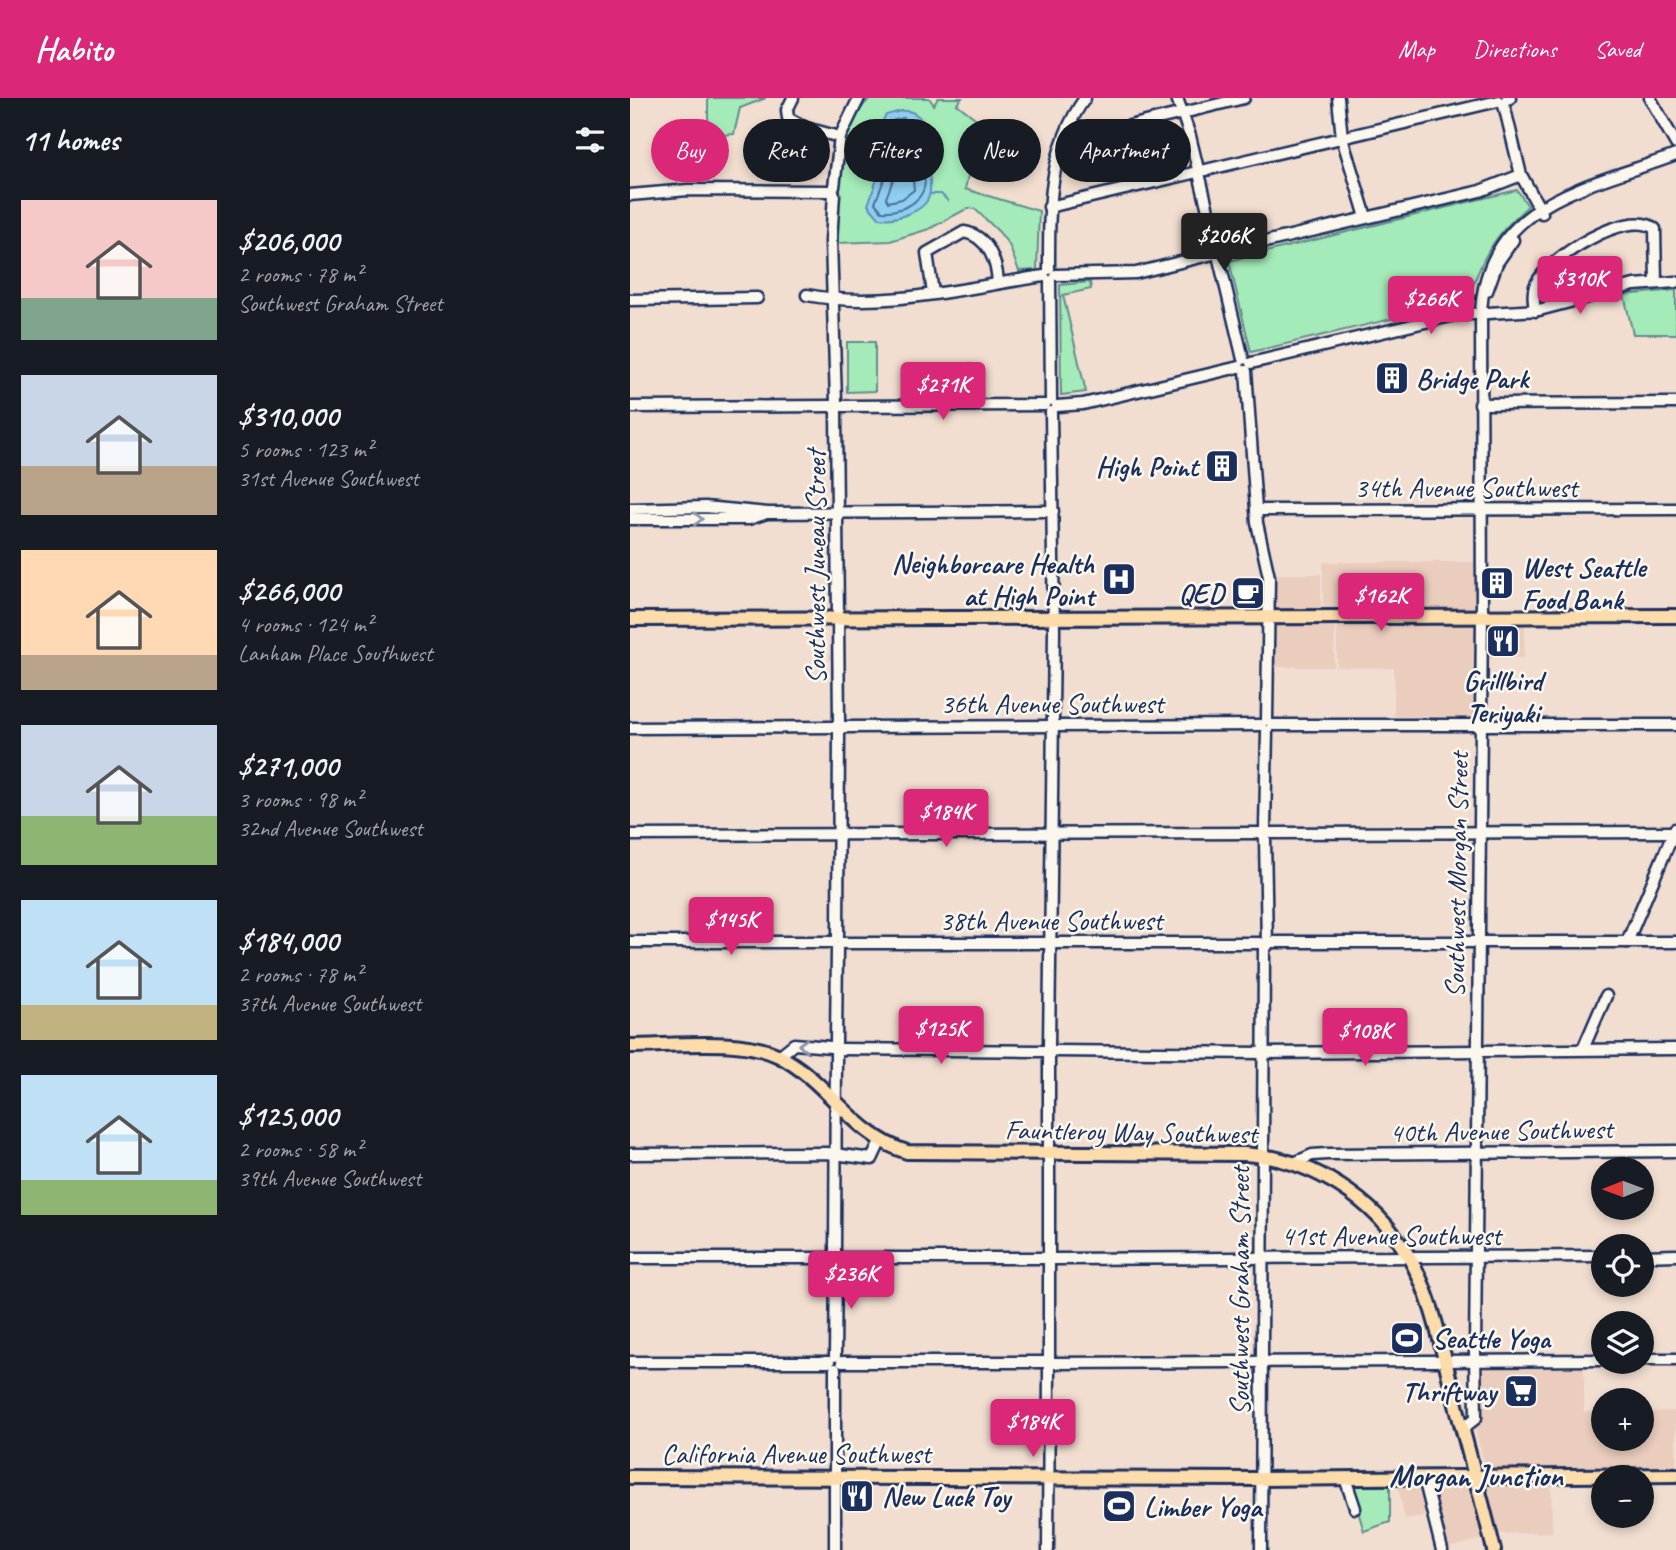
<!DOCTYPE html>
<html lang="en">
<head>
<meta charset="utf-8">
<style>
	body { margin:0; font-family:Caveat,sans-serif; background:#20242c; color:#f1f3f6; height:100vh; display:flex; flex-direction:column; font-size:26px; white-space:nowrap }
	* { box-sizing:border-box; margin:0 }
	p { font-size:23px; color:#9ea1a6 }
	.icon { flex:none; width:38px; height:38px; fill:none; stroke:currentColor; stroke-width:2; stroke-linecap:round; stroke-linejoin:round }
	.map { position:relative; flex:1; overflow:hidden }
	.details { display:flex; flex-direction:column; background:#171b24; width:630px }
	.details>* { flex:none }
	.top-card { position:absolute; left:21px; top:21px; width:665px; height:63px; display:flex; gap:14px }
	.needle { width:46px; rotate:269deg }
	.buttons { position:absolute; left:961px; top:1059px; display:grid; gap:14px }
	.buttons a { display:grid; place-items:center; width:63px; height:63px; border-radius:50%; background:#171b24; box-shadow:0 4px 10px #0003; font-size:35px }
	.price { position:absolute; translate:-50% -60px; padding:0 16px; border-radius:7px; background:#db2777; color:#fff; font-size:23px; line-height:46px; filter:drop-shadow(0 2px 4px #0008) }
	.price::after { content:''; position:absolute; left:50%; top:42px; width:21px; height:16px; margin-left:-10px; background:inherit; clip-path:polygon(0 0,100% 0,50% 100%) }
	.price.active { background:#222; color:#fff }
	ul { padding:0; list-style:none }
	li { display:flex; align-items:center; gap:21px; height:175px; padding:0 21px }
	li span { display:grid; place-items:center; flex:none; width:196px; height:140px; border-radius:0px; color:#555 }
	li>.icon { margin-inline-start:auto }
	span .icon { width:84px; height:84px; fill:#fffc; stroke-width:1 }
	li b { font-size:30px }
	h2 { display:flex; justify-content:space-between; align-items:center; height:84px; padding:0 21px; font-size:30px }
	.pill { padding:0 24px; border-radius:32px; background:#171b24; box-shadow:0 4px 10px #0003; font-size:24px; line-height:63px }
	.pill.active { background:#db2777; color:#fff }
	header { display:flex; align-items:center; gap:42px; box-sizing:border-box; height:98px; padding:0 35px; background:#db2777; color:#fff }
	header strong { font-size:33px }
	nav { display:flex; gap:38px; margin-inline-start:auto; font-size:24px }
	main { display:flex; flex:1; min-height:0 }
	.map>svg:first-child { display:block }
	.built { fill:#eacdbd }
	.green { fill:#a4ebb9; stroke:#608d8c; stroke-width:2 }
	.water { fill:#8fcef0; stroke:#618eb6; stroke-width:2 }
	.lines { fill:none; stroke-linecap:round; stroke-linejoin:round }
	.shore { stroke:#496f98; stroke-width:2 }
	.stream { stroke:#618eb6; stroke-width:2 }
	.minor-casing { stroke:#1b2f5e; stroke-width:15 }
	.major-casing { stroke:#1b2f5e; stroke-width:18 }
	.minor { stroke:#fbf7ec; stroke-width:10 }
	.major { stroke:#fddcac; stroke-width:12 }
	.oneway { stroke:#8b93a5 }
	.labels { text-anchor:middle; stroke-width:5; stroke-linejoin:round; paint-order:stroke }
	.poi-label { font-size:28px; font-weight:bold; fill:#1b2f5e; stroke:#fbf7ec; text-anchor:start }
	.street-label { font-size:28px; fill:#1b2f5e; stroke:#fbf7ec }
	.neighbourhood-label { font-size:30px; font-weight:bold; fill:#1b2f5e; stroke:#fbf7ec }
</style>
</head>
<body>
<header>
<strong>Habito</strong>
<nav><a>Map</a><a>Directions</a><a>Saved</a></nav>
</header>
<main>
<section class="details">
<h2>11 homes<svg class="icon" aria-label="filters" viewBox="0 0 24 24"><path d="M4 7h16M4 17h16"/><circle cx="9" cy="7" r="2"/><circle cx="15" cy="17" r="2"/></svg></h2>
<ul>
<li><span style="background:linear-gradient(#f6c9c9 70%,#7fa58c 0)"><svg class="icon" aria-label="home" viewBox="0 0 24 24"><path d="M3 11l9-7 9 7M6 9v11h12V9"/></svg></span><div><b>$206,000</b><p>2 rooms · 78 m²</p><p>Southwest Graham Street</p></div></li>
<li><span style="background:linear-gradient(#c9d6e8 65%,#b9a48a 0)"><svg class="icon" aria-label="home" viewBox="0 0 24 24"><path d="M3 11l9-7 9 7M6 9v11h12V9"/></svg></span><div><b>$310,000</b><p>5 rooms · 123 m²</p><p>31st Avenue Southwest</p></div></li>
<li><span style="background:linear-gradient(#ffd9b3 75%,#b9a48a 0)"><svg class="icon" aria-label="home" viewBox="0 0 24 24"><path d="M3 11l9-7 9 7M6 9v11h12V9"/></svg></span><div><b>$266,000</b><p>4 rooms · 124 m²</p><p>Lanham Place Southwest</p></div></li>
<li><span style="background:linear-gradient(#c9d6e8 65%,#8fb573 0)"><svg class="icon" aria-label="home" viewBox="0 0 24 24"><path d="M3 11l9-7 9 7M6 9v11h12V9"/></svg></span><div><b>$271,000</b><p>3 rooms · 98 m²</p><p>32nd Avenue Southwest</p></div></li>
<li><span style="background:linear-gradient(#bfe0f5 75%,#c2b280 0)"><svg class="icon" aria-label="home" viewBox="0 0 24 24"><path d="M3 11l9-7 9 7M6 9v11h12V9"/></svg></span><div><b>$184,000</b><p>2 rooms · 78 m²</p><p>37th Avenue Southwest</p></div></li>
<li><span style="background:linear-gradient(#bfe0f5 75%,#8fb573 0)"><svg class="icon" aria-label="home" viewBox="0 0 24 24"><path d="M3 11l9-7 9 7M6 9v11h12V9"/></svg></span><div><b>$125,000</b><p>2 rooms · 58 m²</p><p>39th Avenue Southwest</p></div></li>
</ul>
</section>
<div class="map">
<svg width="1046" height="1452" viewBox="0 0 1046 1452">
	<rect width="100%" height="100%" fill="#f1ded0"/>
	<filter id="ink" filterUnits="userSpaceOnUse"><feTurbulence type="fractalNoise" baseFrequency=".0143" numOctaves="2"/><feDisplacementMap in="SourceGraphic" scale="14" xChannelSelector="R" yChannelSelector="G"/><feConvolveMatrix kernelMatrix="1 2 1 2 8 2 1 2 1" color-interpolation-filters="sRGB"/></filter>
	<g filter="url(#ink)">
		<g class="built">
			<path d="M 693,464 L 844,464 L 845,528 L 895,528 L 894,560 L 845,560 L 845,619 L 764,618 L 764,570 L 707,569 L 707,529 L 693,507 Z"/>
			<path d="M 643,476 L 691,476 L 691,508 L 705,531 L 704,569 L 642,569 Z"/>
			<path d="M 854,1269 L 954,1270 L 954,1314 L 973,1314 L 973,1340 L 1012,1340 L 1012,1314 L 1046,1313 L 1046,1370 L 921,1370 L 922,1434 L 870,1436 L 816,1451 L 806,1416 L 775,1421 L 768,1389 L 861,1387 L 844,1328 Z"/>
		</g>
		<g class="green">
			<path d="M 78,0 L 136,0 L 110,10 L 104,36 L 78,38 Z"/>
			<path d="M 240,0 L 299,0 L 304,7 L 308,0 L 332,0 L 327,6 L 349,23 L 336,67 L 340,69 L 335,91 L 409,113 L 407,172 L 389,173 L 379,147 L 369,134 L 345,111 L 338,110 L 299,131 L 260,143 L 208,145 C 209,95 202,39 240,0 Z"/>
			<path d="M 157,25 L 173,35 L 168,56 L 123,57 L 123,44 L 142,44 L 142,40 L 146,40 L 148,30 Z"/>
			<path d="M 887,92 L 898,108 C 864,137 851,160 838,203 L 621,254 L 599,163 Z"/>
			<path d="M 460,184 L 461,191 L 433,197 L 456,294 L 431,297 L 430,187 Z"/>
			<path d="M 1046,192 L 1046,236 L 1003,236 L 994,197 Z"/>
			<path d="M 217,244 L 245,244 L 245,293 L 217,294 Z"/>
			<path d="M 340,266 L 351,275 L 352,295 L 328,296 L 328,270 Z"/>
			<path d="M 725,1388 L 760,1388 L 760,1424 L 734,1433 L 722,1394 Z"/>
		</g>
		<path class="water" d="M 271,13 C 282,12 291,17 294,28 L 277,46 L 298,65 C 299,74 301,84 300,94 C 298,114 266,122 249,120 L 238,107 L 248,78 L 248,30 L 256,17 Z"/>
		<g class="lines">
			<g class="shore">
				<path d="M 273,20 L 284,26 L 272,38 L 270,48 C 275,56 286,60 290,68 C 306,96 278,115 252,113 L 245,105 L 255,79 L 254,39 L 258,24 Z"/>
				<path d="M 269,61 L 282,73 L 284,92 L 272,101 L 258,104 L 256,100 L 263,82 L 265,63 Z"/>
			</g>
			<path class="stream" d="M 300,96 L 311,96 L 318,103"/>
			<g class="minor-casing">
				<g id="minor">
					<path d="M 163,0 L 157,12 L 158,20 L 176,30 L 210,39"/>
					<path d="M 547,0 L 560,38 L 587,150"/>
					<path d="M 708,0 L 712,40 L 736,119"/>
					<path d="M 1020,0 L 1046,46"/>
					<path d="M 877,1 L 880,0"/>
					<path d="M 874,7 L 891,77 L 912,115"/>
					<path d="M 440,26 L 461,34 L 475,34 L 614,0"/>
					<path d="M 204,89 L 210,39 L 229,0"/>
					<path d="M 204,96 L 201,143 L 206,304"/>
					<path d="M 0,97 L 58,92 L 200,93"/>
					<path d="M 419,109 L 868,3"/>
					<path d="M 593,154 L 850,93 L 891,77"/>
					<path d="M 589,161 L 613,261"/>
					<path d="M 419,171 C 419,111 418,52 455,0"/>
					<path d="M 426,177 L 506,175 L 583,156"/>
					<path d="M 420,183 L 421,302"/>
					<path d="M 857,193 L 867,165 L 883,142"/>
					<path d="M 303,195 L 297,155 L 334,134 C 358,138 367,164 368,185"/>
					<path d="M 177,197 C 254,212 338,189 414,178"/>
					<path d="M 0,202 L 127,200"/>
					<path d="M 905,213 C 904,204 902,194 906,186 C 918,160 999,109 1025,131 L 1026,184"/>
					<path d="M 621,265 L 825,217 L 909,212 L 1004,187 L 1046,184"/>
					<path d="M 616,273 L 627,425 L 639,479 L 637,622"/>
					<path d="M 850,306 L 1046,305"/>
					<path d="M 212,308 L 415,307"/>
					<path d="M 427,308 L 453,306 L 609,269"/>
					<path d="M 0,309 L 202,308"/>
					<path d="M 206,313 L 209,625"/>
					<path d="M 0,411 L 75,409 L 138,415 L 423,413"/>
					<path d="M 626,412 L 1046,411"/>
					<path d="M 0,421 L 119,421 L 134,416"/>
					<path d="M 642,627 L 1046,627"/>
					<path d="M 214,629 L 631,627"/>
					<path d="M 0,630 L 204,629"/>
					<path d="M 635,730 L 637,633"/>
					<path d="M 641,735 L 1046,734"/>
					<path d="M 0,737 L 631,735"/>
					<path d="M 635,740 L 637,848"/>
					<path d="M 208,839 L 209,634"/>
					<path d="M 0,844 L 203,844"/>
					<path d="M 639,844 L 1046,844"/>
					<path d="M 997,844 L 1045,731"/>
					<path d="M 213,845 L 629,845"/>
					<path d="M 206,945 L 207,850"/>
					<path d="M 419,948 L 424,533 L 421,314"/>
					<path d="M 211,951 L 415,953"/>
					<path d="M 953,951 L 976,898"/>
					<path d="M 424,953 L 633,955 L 1046,951"/>
					<path d="M 149,958 L 164,946 L 201,949"/>
					<path d="M 0,1056 L 197,1055 L 242,1061 L 250,1044"/>
					<path d="M 666,1064 L 682,1057 L 697,1056 L 1046,1053"/>
					<path d="M 205,1153 L 206,955"/>
					<path d="M 419,1156 L 419,958"/>
					<path d="M 1012,1158 L 1046,1157"/>
					<path d="M 0,1160 L 198,1160"/>
					<path d="M 212,1160 L 414,1160"/>
					<path d="M 424,1161 L 973,1158"/>
					<path d="M 205,1258 L 206,1167"/>
					<path d="M 419,1260 L 419,1166"/>
					<path d="M 1012,1261 L 1046,1261"/>
					<path d="M 0,1264 L 199,1264"/>
					<path d="M 212,1264 L 414,1264"/>
					<path d="M 423,1265 L 973,1262"/>
					<path d="M 832,1331 L 846,1320 L 845,1254 L 852,518 L 851,215 C 856,103 959,89 1046,57"/>
					<path d="M 715,1380 L 725,1410"/>
					<path d="M 794,1380 L 812,1452"/>
					<path d="M 205,1452 L 205,1271"/>
					<path d="M 418,1452 L 419,1269"/>
					<path d="M 631,1452 L 634,849"/>
				</g>
			</g>
			<g class="major-casing">
				<g id="major">
					<path d="M 0,521 L 1046,518"/>
					<path d="M 0,948 C 42,948 112,939 149,958 C 198,983 223,1037 277,1054 L 614,1056 C 681,1060 745,1101 779,1159 C 805,1203 813,1259 826,1307 C 839,1355 852,1403 864,1452"/>
					<path d="M 0,1379 L 632,1381 L 1046,1377"/>
				</g>
			</g>
			<use href="#minor" class="minor"/>
			<use href="#major" class="major"/>
		</g>
		<defs><path id="oneway-chevron" d="M-2-3.5L2.5 0L-2 3.5" fill="none" stroke-width="1.6" stroke-linecap="round" stroke-linejoin="round" transform="scale(1.75)"/></defs>
		<g class="oneway">
			<use href="#oneway-chevron" transform="translate(68 421)"/>
			<use href="#oneway-chevron" transform="translate(173 947) rotate(-178)"/>
		</g>
	</g>
	<defs>
		<g id="building-square" transform="scale(1.75)"><rect x="-9" y="-9" width="18" height="18" rx="4" fill="#1b2f5e" stroke="#fbf7ec"/><path d="M-4-6H4V6H1V3H-1V6H-4ZM-2.5-4.3h1.7v1.8h-1.7ZM.8-4.3h1.7v1.8H.8ZM-2.5-1h1.7V.8h-1.7ZM.8-1h1.7V.8H.8Z" fill="#fff"/></g>
		<g id="hospital-square" transform="scale(1.75)"><rect x="-9" y="-9" width="18" height="18" rx="4" fill="#1b2f5e" stroke="#fbf7ec"/><path d="M-5-5h3v3.5h4V-5h3V5h-3V1.5h-4V5h-3Z" fill="#fff"/></g>
		<g id="cafe-square" transform="scale(1.75)"><rect x="-9" y="-9" width="18" height="18" rx="4" fill="#1b2f5e" stroke="#fbf7ec"/><path d="M-5.5-4.5H6V0H3Q3 3.5 0 3.5H-2.5Q-5.5 3.5-5.5 0ZM3-3.2v2h1.7v-2ZM-6 4.5H4V6H-6Z" fill="#fff"/></g>
		<g id="restaurant-square" transform="scale(1.75)"><rect x="-9" y="-9" width="18" height="18" rx="4" fill="#1b2f5e" stroke="#fbf7ec"/><path d="M-5-6h1v4h1v-4h1v4h1v-4h1v5L-1.5 .5V6h-2V.5L-5-1ZM5-6V6H3V1.5H1.5Q1.5-4 5-6Z" fill="#fff"/></g>
		<g id="stadium-square" transform="scale(1.75)"><rect x="-9" y="-9" width="18" height="18" rx="4" fill="#1b2f5e" stroke="#fbf7ec"/><path d="M0-5a6.5 5 0 1 0 0 10a6.5 5 0 1 0 0-10ZM-3.5-1.8h7v3.6h-7Z" fill="#fff"/></g>
		<g id="supermarket-square" transform="scale(1.75)"><rect x="-9" y="-9" width="18" height="18" rx="4" fill="#1b2f5e" stroke="#fbf7ec"/><path d="M-6-5.5h2.5l.6 2H6L4.5 2H-2.5L-4.4-4H-6ZM-1.5 3.2a1.3 1.3 0 1 0 .1 0ZM3 3.2a1.3 1.3 0 1 0 .1 0Z" fill="#fff"/></g>
	</defs>
	<g fill-rule="evenodd">
		<use href="#building-square" x="762" y="280"/>
		<use href="#building-square" x="592" y="368"/>
		<use href="#hospital-square" x="489" y="481"/>
		<use href="#building-square" x="867" y="485"/>
		<use href="#cafe-square" x="618" y="495"/>
		<use href="#restaurant-square" x="873" y="543"/>
		<use href="#stadium-square" x="777" y="1240"/>
		<use href="#supermarket-square" x="891" y="1293"/>
		<use href="#restaurant-square" x="227" y="1398"/>
		<use href="#stadium-square" x="489" y="1408"/>
	</g>
	<g class="labels">
		<g class="poi-label">
			<text x="786" y="290">Bridge Park</text>
			<text x="568" y="378" text-anchor="end">High Point</text>
			<text x="464" y="475" text-anchor="end">Neighborcare Health<tspan x="464" dy="32">at High Point</tspan></text>
			<text x="892" y="479">West Seattle<tspan x="892" dy="32">Food Bank</tspan></text>
			<text x="594" y="505" text-anchor="end">QED</text>
			<text x="873" y="592" text-anchor="middle">Grillbird<tspan x="873" dy="32">Teriyaki</tspan></text>
			<text x="802" y="1250">Seattle Yoga</text>
			<text x="866" y="1303" text-anchor="end">Thriftway</text>
			<text x="252" y="1408">New Luck Toy</text>
			<text x="514" y="1418">Limber Yoga</text>
		</g>
		<g class="street-label">
			<text x="836" y="399">34th Avenue Southwest</text>
			<text transform="translate(185 469) rotate(-90)" y="10">Southwest Juneau Street</text>
			<text x="422" y="615">36th Avenue Southwest</text>
			<text transform="translate(826 777) rotate(-89)" y="10">Southwest Morgan Street</text>
			<text x="421" y="832">38th Avenue Southwest</text>
			<text transform="translate(871 1032) rotate(-1)" y="10">40th Avenue Southwest</text>
			<text transform="translate(501 1033) rotate(1)" y="10">Fauntleroy Way Southwest</text>
			<text x="761" y="1147">41st Avenue Southwest</text>
			<text transform="translate(609 1193) rotate(-90)" y="10">Southwest Graham Street</text>
			<text x="166" y="1365">California Avenue Southwest</text>
		</g>
		<g class="neighbourhood-label">
			<text x="846" y="1388">Morgan Junction</text>
		</g>
	</g>
</svg>
<div class="buttons">
<a><svg class="needle" viewBox="-14 -14 28 28"><path d="M0-13l5 13h-10z" fill="#e53935"/><path d="M0 13l5-13h-10z" fill="#9ea1a6"/></svg></a>
<a><svg class="icon" aria-label="locate" viewBox="0 0 24 24"><circle cx="12" cy="12" r="6"/><path d="M12 2v4M12 18v4M2 12h4M18 12h4"/></svg></a>
<a><svg class="icon" aria-label="layers" viewBox="0 0 24 24"><path d="M12 4l9 5-9 5-9-5zM3 14l9 5 9-5"/></svg></a>
<a>+</a>
<a>−</a>
</div>
<b class="price active" style="left:594px;top:175px">$206K</b>
<b class="price" style="left:950px;top:218px">$310K</b>
<b class="price" style="left:801px;top:238px">$266K</b>
<b class="price" style="left:313px;top:324px">$271K</b>
<b class="price" style="left:751px;top:535px">$162K</b>
<b class="price" style="left:316px;top:751px">$184K</b>
<b class="price" style="left:101px;top:859px">$145K</b>
<b class="price" style="left:311px;top:968px">$125K</b>
<b class="price" style="left:735px;top:970px">$108K</b>
<b class="price" style="left:221px;top:1213px">$236K</b>
<b class="price" style="left:403px;top:1361px">$184K</b>
<div class="top-card">
<a class="pill active">Buy</a>
<a class="pill">Rent</a>
<a class="pill">Filters</a>
<a class="pill">New</a>
<a class="pill">Apartment</a>
</div>
</div>
</main>
</body>
</html>
